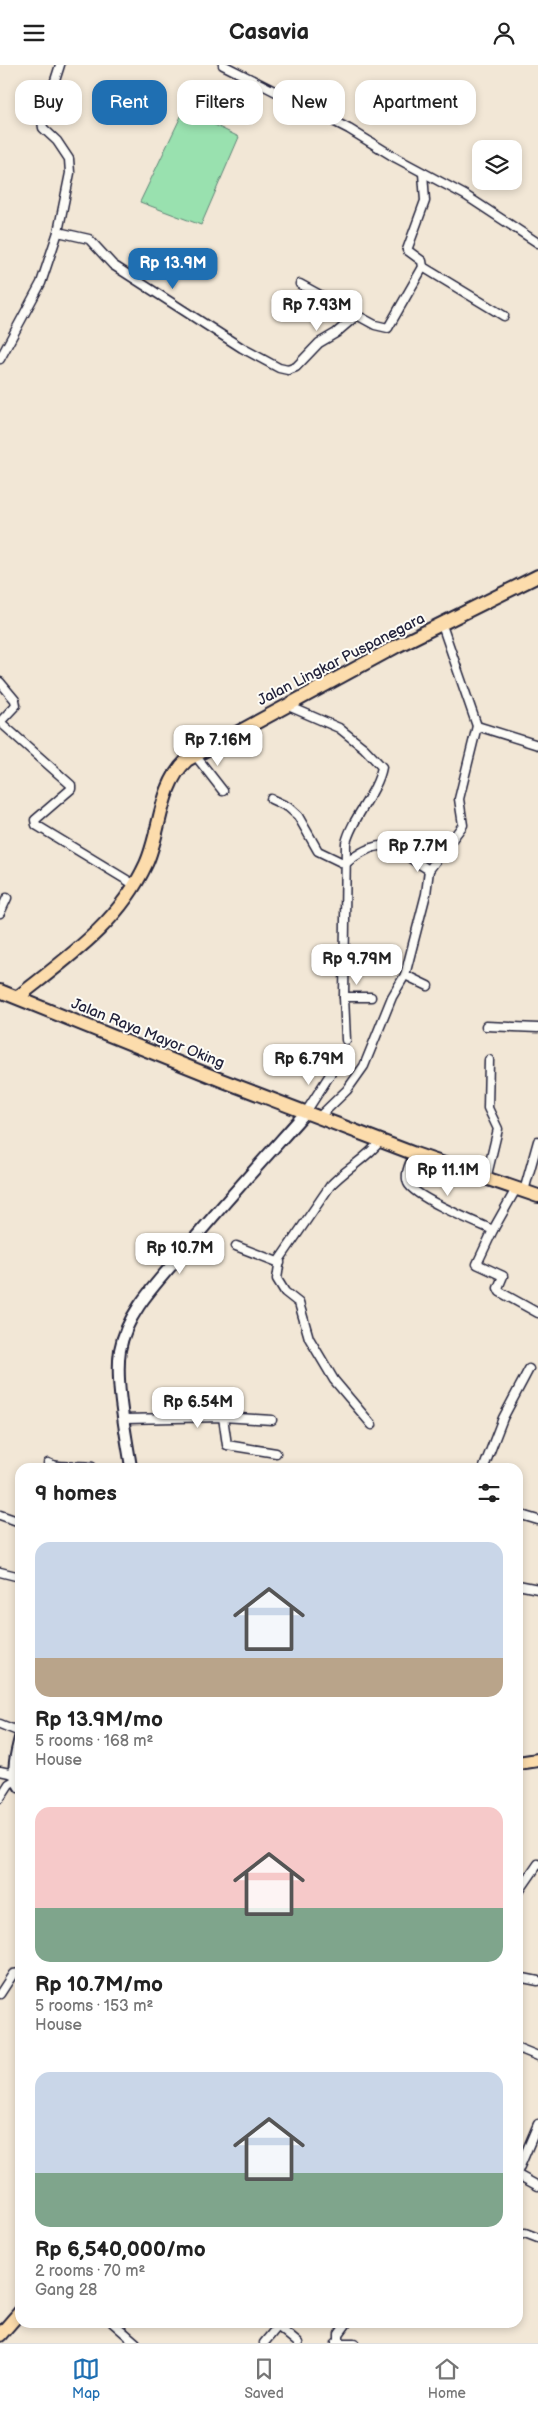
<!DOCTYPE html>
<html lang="en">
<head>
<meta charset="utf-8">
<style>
	body { margin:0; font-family:"Balsamiq Sans",sans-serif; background:#f6f6f6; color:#222; height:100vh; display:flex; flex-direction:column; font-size:19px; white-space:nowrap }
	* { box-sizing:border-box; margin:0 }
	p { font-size:16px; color:#767676 }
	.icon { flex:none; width:28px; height:28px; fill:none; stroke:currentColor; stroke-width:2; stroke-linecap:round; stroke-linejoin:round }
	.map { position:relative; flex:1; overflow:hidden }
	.side { position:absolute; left:15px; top:1398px; width:508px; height:865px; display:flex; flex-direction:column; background:#fff; border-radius:15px; box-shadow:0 2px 8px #0003 }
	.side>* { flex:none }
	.top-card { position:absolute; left:15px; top:15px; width:509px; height:45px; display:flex; gap:10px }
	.controls { position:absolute; left:472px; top:75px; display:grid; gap:10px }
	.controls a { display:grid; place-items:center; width:50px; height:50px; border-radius:10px; background:#fff; box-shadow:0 2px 8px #0003; font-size:25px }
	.price { position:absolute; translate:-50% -42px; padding:0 11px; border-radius:10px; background:#fff; color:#222; font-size:16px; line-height:32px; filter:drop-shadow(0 1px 2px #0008) }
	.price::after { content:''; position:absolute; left:50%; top:30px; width:15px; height:11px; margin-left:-8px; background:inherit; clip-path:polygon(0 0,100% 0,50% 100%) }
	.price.on { background:#1f6fb2; color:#fff }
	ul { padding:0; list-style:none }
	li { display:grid; align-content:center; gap:10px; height:265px; padding:0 20px }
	li span { display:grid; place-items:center; height:155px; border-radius:15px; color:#555 }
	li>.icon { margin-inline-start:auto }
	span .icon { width:90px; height:90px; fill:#fffc; stroke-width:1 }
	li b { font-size:21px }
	h2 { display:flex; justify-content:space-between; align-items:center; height:60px; padding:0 20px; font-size:21px }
	.pill { padding:0 18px; border-radius:15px; background:#fff; box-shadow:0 2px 8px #0003; font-size:18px; line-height:45px }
	.pill.on { background:#1f6fb2; color:#fff }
	header { display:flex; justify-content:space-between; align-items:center; height:65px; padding:0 20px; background:#fff; font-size:22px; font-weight:700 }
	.tab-bar { display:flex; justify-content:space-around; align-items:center; height:70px; border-top:1px solid #e0e0e0; background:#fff; font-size:14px; color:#767676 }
	.tab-bar a { display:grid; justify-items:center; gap:2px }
	.tab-bar .on { color:#1f6fb2 }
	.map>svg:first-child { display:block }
	.green { fill:#99e1af; stroke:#5e8275 }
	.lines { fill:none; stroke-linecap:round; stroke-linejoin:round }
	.minor-casing { stroke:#22223b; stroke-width:11 }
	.tertiary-casing { stroke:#22223b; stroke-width:14 }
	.primary-casing { stroke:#22223b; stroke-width:16 }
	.minor { stroke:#fdfcf7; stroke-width:8 }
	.tertiary { stroke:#fdfcf7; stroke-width:10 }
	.primary { stroke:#fcdcac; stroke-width:12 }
	.labels { text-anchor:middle; stroke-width:4; stroke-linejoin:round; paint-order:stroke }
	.street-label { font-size:15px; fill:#22223b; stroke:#fdfcf7 }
</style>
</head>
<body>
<header><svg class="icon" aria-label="menu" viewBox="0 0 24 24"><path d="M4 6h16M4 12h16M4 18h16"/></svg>Casavia<svg class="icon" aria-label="person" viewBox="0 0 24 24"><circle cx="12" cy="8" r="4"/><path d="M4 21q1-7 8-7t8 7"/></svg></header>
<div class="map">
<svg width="538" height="2278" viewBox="0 0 538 2278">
	<rect width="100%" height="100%" fill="#f2e7d6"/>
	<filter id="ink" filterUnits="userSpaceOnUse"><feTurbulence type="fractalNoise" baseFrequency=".02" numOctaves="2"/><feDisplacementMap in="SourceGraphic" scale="10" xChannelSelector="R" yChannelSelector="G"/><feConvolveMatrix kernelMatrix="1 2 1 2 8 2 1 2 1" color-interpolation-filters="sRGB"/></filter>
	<g filter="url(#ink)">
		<path class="green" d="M 184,45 L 239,72 L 201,160 L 140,137 Z"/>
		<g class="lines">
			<g class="minor-casing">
				<g id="minor">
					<path d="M 223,0 L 349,64 L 396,93 L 465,130 L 538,178"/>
					<path d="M 58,167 L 89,174 L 113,200 L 242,283 L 279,303 L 288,305 L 296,302 L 319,278 L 336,268 L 357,250"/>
					<path d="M 423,202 L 504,251"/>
					<path d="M 300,219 L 375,260 L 388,263 L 423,202 L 422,196 L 407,185 L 425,136 L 423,108"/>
					<path d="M 0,294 L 41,218 L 58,167 L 70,108 L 69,94 L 57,76 L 43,63 L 42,56 L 60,0"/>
					<path d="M 0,617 L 15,635 L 16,640 L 0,657"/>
					<path d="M 286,640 L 339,663 L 364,683 L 382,702 C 377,729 352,752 346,778 L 344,932 L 346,975"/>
					<path d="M 0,657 L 71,720 L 71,724 L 35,755 L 36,760 L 135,820"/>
					<path d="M 477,661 L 538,680"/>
					<path d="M 195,690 L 223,726"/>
					<path d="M 271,734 L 288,742 L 298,751 L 318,786 L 345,799 C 384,768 391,782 429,805"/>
					<path d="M 0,848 L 7,833"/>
					<path d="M 405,910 L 428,921"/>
					<path d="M 344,932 L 371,932"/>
					<path d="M 486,961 L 538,963"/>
					<path d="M 306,1047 L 331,1008"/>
					<path d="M 319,1052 L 347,1025 L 364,1001 L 392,932 L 405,910 L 426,829 L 429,805 L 463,760 L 459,734 L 477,661 L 442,560"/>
					<path d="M 415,1089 C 410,1097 404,1108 408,1118 C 414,1132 477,1158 493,1165"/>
					<path d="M 486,1114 L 498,1064 L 488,1043 L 489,995"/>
					<path d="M 516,1124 L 493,1165 L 477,1199 L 503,1211 L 498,1223 L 500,1227 L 538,1248"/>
					<path d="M 524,1126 L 538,1076"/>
					<path d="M 236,1181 L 280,1198"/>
					<path d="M 223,1352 L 227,1380 L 276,1388"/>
					<path d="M 125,1354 L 223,1352 L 272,1355"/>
					<path d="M 372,1360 L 334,1315 L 309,1273 L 299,1238 L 285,1227 L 277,1214 L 280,1194 L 330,1121 C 345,1104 367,1094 381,1075"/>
					<path d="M 48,1398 C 60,1405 77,1399 92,1402"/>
					<path d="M 484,1402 L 503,1353 L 529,1304"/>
					<path d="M 518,1449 L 538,1455"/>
					<path d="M 0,1450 L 20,1457"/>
					<path d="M 0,1507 L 20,1512"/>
					<path d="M 518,1520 L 538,1524"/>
					<path d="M 0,1659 L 20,1667"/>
					<path d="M 0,1706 L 14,1709"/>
					<path d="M 0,1733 L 9,1719 L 16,1715"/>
					<path d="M 518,1828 L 538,1799"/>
					<path d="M 518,1912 L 538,1916"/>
					<path d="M 0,1929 L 13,1909 L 20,1908"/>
					<path d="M 518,1983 L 538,1991"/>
					<path d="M 518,2106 L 538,2059"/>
					<path d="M 518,2110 L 538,2121"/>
					<path d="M 518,2171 L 525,2168 L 538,2173"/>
					<path d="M 113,2258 L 136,2278"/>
					<path d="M 274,2258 L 298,2278"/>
					<path d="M 339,2277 L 339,2269 L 347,2258"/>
					<path d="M 264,2278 L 278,2261"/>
					<path d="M 336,2278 L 354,2278"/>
				</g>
			</g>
			<g class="tertiary-casing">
				<g id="tertiary">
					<path d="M 131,1402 C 126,1369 115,1318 120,1285 C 127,1246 159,1216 183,1187 C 223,1139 265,1093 306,1047"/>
					<path d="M 20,1673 C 16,1690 10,1707 20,1722"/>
				</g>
			</g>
			<g class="primary-casing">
				<g id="primary">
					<path d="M 0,926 L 221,1015 L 415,1089 L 538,1131"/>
					<path d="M 18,932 C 67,893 119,858 146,799 C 161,766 159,721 187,695 L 397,581 L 538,511"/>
					<path d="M 518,1698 L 538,1695"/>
					<path d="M 0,2270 L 20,2247"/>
				</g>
			</g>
			<use href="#minor" class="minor"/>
			<use href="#tertiary" class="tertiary"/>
			<use href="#primary" class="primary"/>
		</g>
	</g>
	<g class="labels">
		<g class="street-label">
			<text transform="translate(341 594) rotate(-27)" y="5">Jalan Lingkar Puspanegara</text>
			<text transform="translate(148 968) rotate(22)" y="5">Jalan Raya Mayor Oking</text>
		</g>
	</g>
</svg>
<div class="controls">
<a><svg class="icon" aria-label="layers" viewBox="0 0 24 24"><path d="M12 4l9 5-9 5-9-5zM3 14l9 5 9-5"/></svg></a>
</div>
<b class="price on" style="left:173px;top:225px">Rp 13.9M</b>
<b class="price" style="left:317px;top:267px">Rp 7.93M</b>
<b class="price" style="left:218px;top:702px">Rp 7.16M</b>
<b class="price" style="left:418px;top:808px">Rp 7.7M</b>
<b class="price" style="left:357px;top:921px">Rp 9.79M</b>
<b class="price" style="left:309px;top:1021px">Rp 6.79M</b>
<b class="price" style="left:448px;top:1132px">Rp 11.1M</b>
<b class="price" style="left:180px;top:1210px">Rp 10.7M</b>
<b class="price" style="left:198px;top:1364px">Rp 6.54M</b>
<div class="top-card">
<a class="pill">Buy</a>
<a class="pill on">Rent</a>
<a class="pill">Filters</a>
<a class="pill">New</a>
<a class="pill">Apartment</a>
</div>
<section class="side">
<h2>9 homes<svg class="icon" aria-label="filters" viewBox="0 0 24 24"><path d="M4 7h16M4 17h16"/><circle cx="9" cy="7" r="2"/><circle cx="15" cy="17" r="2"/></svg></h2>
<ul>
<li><span style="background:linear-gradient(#c9d6e8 75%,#b9a48a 0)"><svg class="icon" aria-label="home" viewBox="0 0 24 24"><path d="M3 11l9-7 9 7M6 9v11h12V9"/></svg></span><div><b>Rp 13.9M/mo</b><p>5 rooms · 168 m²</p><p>House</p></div></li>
<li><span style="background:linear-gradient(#f6c9c9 65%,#7fa58c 0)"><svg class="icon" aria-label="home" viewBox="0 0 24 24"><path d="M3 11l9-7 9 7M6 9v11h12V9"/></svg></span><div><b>Rp 10.7M/mo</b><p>5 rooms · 153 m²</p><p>House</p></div></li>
<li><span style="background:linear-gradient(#c9d6e8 65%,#7fa58c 0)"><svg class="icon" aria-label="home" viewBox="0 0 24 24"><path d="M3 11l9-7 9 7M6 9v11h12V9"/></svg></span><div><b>Rp 6,540,000/mo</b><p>2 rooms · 70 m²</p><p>Gang 28</p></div></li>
</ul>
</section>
</div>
<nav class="tab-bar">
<a class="on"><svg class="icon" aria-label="map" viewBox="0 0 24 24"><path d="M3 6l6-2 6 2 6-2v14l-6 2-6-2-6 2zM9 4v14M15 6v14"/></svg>Map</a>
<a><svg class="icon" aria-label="saved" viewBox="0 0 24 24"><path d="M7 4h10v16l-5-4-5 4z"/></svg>Saved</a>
<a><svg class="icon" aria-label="home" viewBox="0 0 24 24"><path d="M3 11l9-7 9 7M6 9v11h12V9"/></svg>Home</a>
</nav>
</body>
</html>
